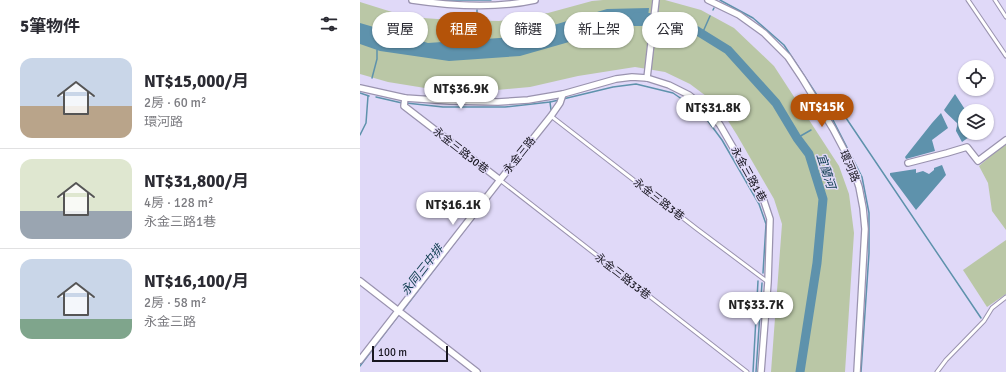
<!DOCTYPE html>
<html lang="zh-TW">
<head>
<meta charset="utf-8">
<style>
	body { margin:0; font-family:Signika,"Noto Sans TC",sans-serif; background:#f7f7f7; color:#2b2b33; height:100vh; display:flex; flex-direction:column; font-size:15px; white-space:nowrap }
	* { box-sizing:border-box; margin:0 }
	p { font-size:13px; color:#7c7c81 }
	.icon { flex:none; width:22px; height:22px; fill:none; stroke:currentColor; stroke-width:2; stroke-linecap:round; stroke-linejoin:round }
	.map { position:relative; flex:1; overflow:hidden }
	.sheet { display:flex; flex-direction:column; background:#fff; width:360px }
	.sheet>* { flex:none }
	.banner { position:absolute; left:12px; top:12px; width:380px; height:36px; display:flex; gap:8px }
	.tools { position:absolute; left:598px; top:60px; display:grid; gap:8px }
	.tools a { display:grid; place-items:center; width:36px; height:36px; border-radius:50%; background:#fff; box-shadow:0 1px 3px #0004; font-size:20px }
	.scale { position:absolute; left:12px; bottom:10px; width:76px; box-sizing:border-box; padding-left:4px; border:2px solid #181620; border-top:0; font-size:11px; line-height:14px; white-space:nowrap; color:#181620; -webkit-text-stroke:3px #e0d9f8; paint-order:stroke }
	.price { position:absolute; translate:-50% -34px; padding:0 9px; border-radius:14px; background:#fff; color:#222; font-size:13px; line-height:26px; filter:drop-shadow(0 1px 2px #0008) }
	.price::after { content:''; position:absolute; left:50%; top:24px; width:12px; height:9px; margin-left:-6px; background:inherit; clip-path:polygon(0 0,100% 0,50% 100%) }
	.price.selected { background:#b45309; color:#fff }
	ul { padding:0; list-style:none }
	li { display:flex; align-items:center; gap:12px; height:100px; padding:0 20px }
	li+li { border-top:1px solid #e1e1e2 }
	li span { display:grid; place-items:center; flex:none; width:112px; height:80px; border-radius:12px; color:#555 }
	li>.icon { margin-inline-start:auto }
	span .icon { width:48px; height:48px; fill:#fffc; stroke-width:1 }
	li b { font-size:17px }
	h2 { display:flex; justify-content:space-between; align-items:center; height:48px; padding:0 20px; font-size:17px }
	.chip { padding:0 14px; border-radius:18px; background:#fff; box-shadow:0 1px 3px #0004; font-size:14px; line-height:36px }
	.chip.selected { background:#b45309; color:#fff }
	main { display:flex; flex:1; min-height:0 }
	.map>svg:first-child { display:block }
	.green { fill:#bac7a6 }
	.water { fill:#5e92ac }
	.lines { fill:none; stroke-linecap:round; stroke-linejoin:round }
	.stream { stroke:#5e92ac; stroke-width:1.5 }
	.river { stroke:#5e92ac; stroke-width:9 }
	.lane-casing { stroke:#9a93af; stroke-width:5 }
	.street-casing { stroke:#9a93af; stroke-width:8 }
	.lane { stroke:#fff; stroke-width:3 }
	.street { stroke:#fff; stroke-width:5.5 }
	.labels { text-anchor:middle; stroke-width:3; stroke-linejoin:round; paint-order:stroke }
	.street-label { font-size:11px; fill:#181620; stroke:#e0d9f8 }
	.water-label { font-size:12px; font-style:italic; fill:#0d3c4e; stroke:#e0d9f8 }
</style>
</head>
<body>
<main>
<section class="sheet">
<h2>5筆物件<svg class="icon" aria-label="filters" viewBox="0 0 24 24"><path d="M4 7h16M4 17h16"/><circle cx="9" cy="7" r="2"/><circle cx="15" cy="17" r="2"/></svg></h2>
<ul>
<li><span style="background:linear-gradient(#c9d6e8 60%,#b9a48a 0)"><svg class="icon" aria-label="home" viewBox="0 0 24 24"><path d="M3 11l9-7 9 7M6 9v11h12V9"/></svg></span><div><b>NT$15,000/月</b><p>2房 · 60 m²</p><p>環河路</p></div></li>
<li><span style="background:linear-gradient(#dfe7d0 65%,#9aa5b1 0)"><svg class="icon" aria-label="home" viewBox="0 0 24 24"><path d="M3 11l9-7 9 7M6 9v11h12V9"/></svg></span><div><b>NT$31,800/月</b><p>4房 · 128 m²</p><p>永金三路1巷</p></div></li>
<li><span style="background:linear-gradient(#c9d6e8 75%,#7fa58c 0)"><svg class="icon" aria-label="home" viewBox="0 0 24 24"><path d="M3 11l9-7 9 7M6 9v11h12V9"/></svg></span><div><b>NT$16,100/月</b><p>2房 · 58 m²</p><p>永金三路</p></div></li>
</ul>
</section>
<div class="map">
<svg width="646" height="372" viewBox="0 0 646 372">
	<rect width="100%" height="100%" fill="#e0d9f8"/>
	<g class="green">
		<path d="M 243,0 L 305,0 L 341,10 L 374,28 L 414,66 L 479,166 L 489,194 L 494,233 L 485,372 L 411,372 L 422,224 L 414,199 L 377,135 L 358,105 L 330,84 L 305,72 L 275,67 L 218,76 L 170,87 L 127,91 L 65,88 L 28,82 L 0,74 L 0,2 L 32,12 L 63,18 L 92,20 L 139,21 L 188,13 L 232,1 Z"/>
		<path d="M 646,143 L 646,230 L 632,211 L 628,183 L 619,166 Z"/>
		<path d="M 646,240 L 646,294 L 627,307 L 603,270 Z"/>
	</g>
	<g class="water">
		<path d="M 289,8 L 287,26 L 265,26 L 160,56 L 89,61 L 20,51 L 0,44 L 0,23 L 68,43 L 154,37 L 247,9 Z"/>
		<path d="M 595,94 L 606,111 L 605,111 L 605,133 L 615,133 L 602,142 L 596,131 C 596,129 598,125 597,123 C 596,122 586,113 584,110 Z"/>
		<path d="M 581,113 L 588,128 L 572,140 L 575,151 L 546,159 L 545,157 L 572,123 Z"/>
		<path d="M 582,165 L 586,175 L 556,210 L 530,175 L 530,173 L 556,169 L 556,173 L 563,171 L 569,174 L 574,170 L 574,168 Z"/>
	</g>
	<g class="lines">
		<g class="stream">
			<path d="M 83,0 L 131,0"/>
			<path d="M 360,0 L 393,18 L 424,45 L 472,118 L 502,177 L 509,213 L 509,253 L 501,372"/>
			<path d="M 117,10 L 117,14"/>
			<path d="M 353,10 L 354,8"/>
			<path d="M 117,21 L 117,41"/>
			<path d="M 342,34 L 350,16"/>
			<path d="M 12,78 L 17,59 L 17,50"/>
			<path d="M 0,93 L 9,96"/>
			<path d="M 16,97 L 42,103"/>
			<path d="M 203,99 L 253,87 L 276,84 L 313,93 L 342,113 L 362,140 L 399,204 L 406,224 L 403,273"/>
			<path d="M 190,102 L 191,110"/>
			<path d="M 46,103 L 83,107 L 145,107 L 190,102 L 199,100"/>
			<path d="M 472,117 L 482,112 L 621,318"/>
			<path d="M 0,135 L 6,123 L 8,96"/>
			<path d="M 437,138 L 451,130"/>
			<path d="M 144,179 L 180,134"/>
			<path d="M 44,309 L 139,185"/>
			<path d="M 0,366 L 38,316"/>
			<path d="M 393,372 L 398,281"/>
			<path d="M 396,372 L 402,283"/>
		</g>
		<path class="river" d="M 276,17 L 300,18 L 326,24 L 368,50 L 416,103 L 437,138 L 449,154 L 463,199 L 457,263 L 440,372"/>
		<g class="lane-casing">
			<g id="lane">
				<path d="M 608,0 L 646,56"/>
				<path d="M 635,0 L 646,17"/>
				<path d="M 191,116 L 337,229 L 408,282"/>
				<path d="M 140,180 L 387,372"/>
				<path d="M 577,372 L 586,360 L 624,321 L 632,308 L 646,297"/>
			</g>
		</g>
		<g class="street-casing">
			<g id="street">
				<path d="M 52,0 C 92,6 135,9 175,0"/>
				<path d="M 348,0 L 379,15 L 404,33 L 428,57 L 442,78 L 473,129 L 491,163 L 499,187 L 503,208 L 505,229 L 497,372"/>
				<path d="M 287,78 L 296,0"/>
				<path d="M 0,88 L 45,98 L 90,101 L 138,102 L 168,100 L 203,94 L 256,79 L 272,77 L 287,78 L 309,85 L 329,95 L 351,113 L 360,125 L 404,201 L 410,219 L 408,282 L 401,372"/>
				<path d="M 45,98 L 44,106 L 140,180"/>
				<path d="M 548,163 L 587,153 L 607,147 L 618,161 L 646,140"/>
				<path d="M 0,281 L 117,372"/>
				<path d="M 0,360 L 140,180 L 191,116 L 200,103 L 203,94"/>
			</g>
		</g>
		<use href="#lane" class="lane"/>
		<use href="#street" class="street"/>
	</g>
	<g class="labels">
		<g class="street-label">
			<text transform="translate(101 150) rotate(38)" y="4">永金三路30巷</text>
			<text transform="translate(159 155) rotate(-51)" y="4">永金三路</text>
			<text transform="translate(490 166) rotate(67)" y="4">環河路</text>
			<text transform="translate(389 174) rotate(61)" y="4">永金三路1巷</text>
			<text transform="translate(299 199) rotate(38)" y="4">永金三路3巷</text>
			<text transform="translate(263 276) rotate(38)" y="4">永金三路33巷</text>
		</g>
		<g class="water-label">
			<text transform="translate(466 171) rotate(72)" y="4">宜蘭河</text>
			<text transform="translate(62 270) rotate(-52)" y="4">永同三中排</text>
		</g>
	</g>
</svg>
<div class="tools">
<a><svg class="icon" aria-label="locate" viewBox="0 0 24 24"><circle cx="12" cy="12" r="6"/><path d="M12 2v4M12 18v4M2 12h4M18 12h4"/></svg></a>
<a><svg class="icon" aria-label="layers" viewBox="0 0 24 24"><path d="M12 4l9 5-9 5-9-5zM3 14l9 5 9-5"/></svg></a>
</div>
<div class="scale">100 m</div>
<b class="price" style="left:101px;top:110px">NT$36.9K</b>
<b class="price selected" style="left:462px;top:128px">NT$15K</b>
<b class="price" style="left:353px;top:129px">NT$31.8K</b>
<b class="price" style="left:93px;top:226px">NT$16.1K</b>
<b class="price" style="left:396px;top:326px">NT$33.7K</b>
<div class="banner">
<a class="chip">買屋</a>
<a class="chip selected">租屋</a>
<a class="chip">篩選</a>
<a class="chip">新上架</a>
<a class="chip">公寓</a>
</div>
</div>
</main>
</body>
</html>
